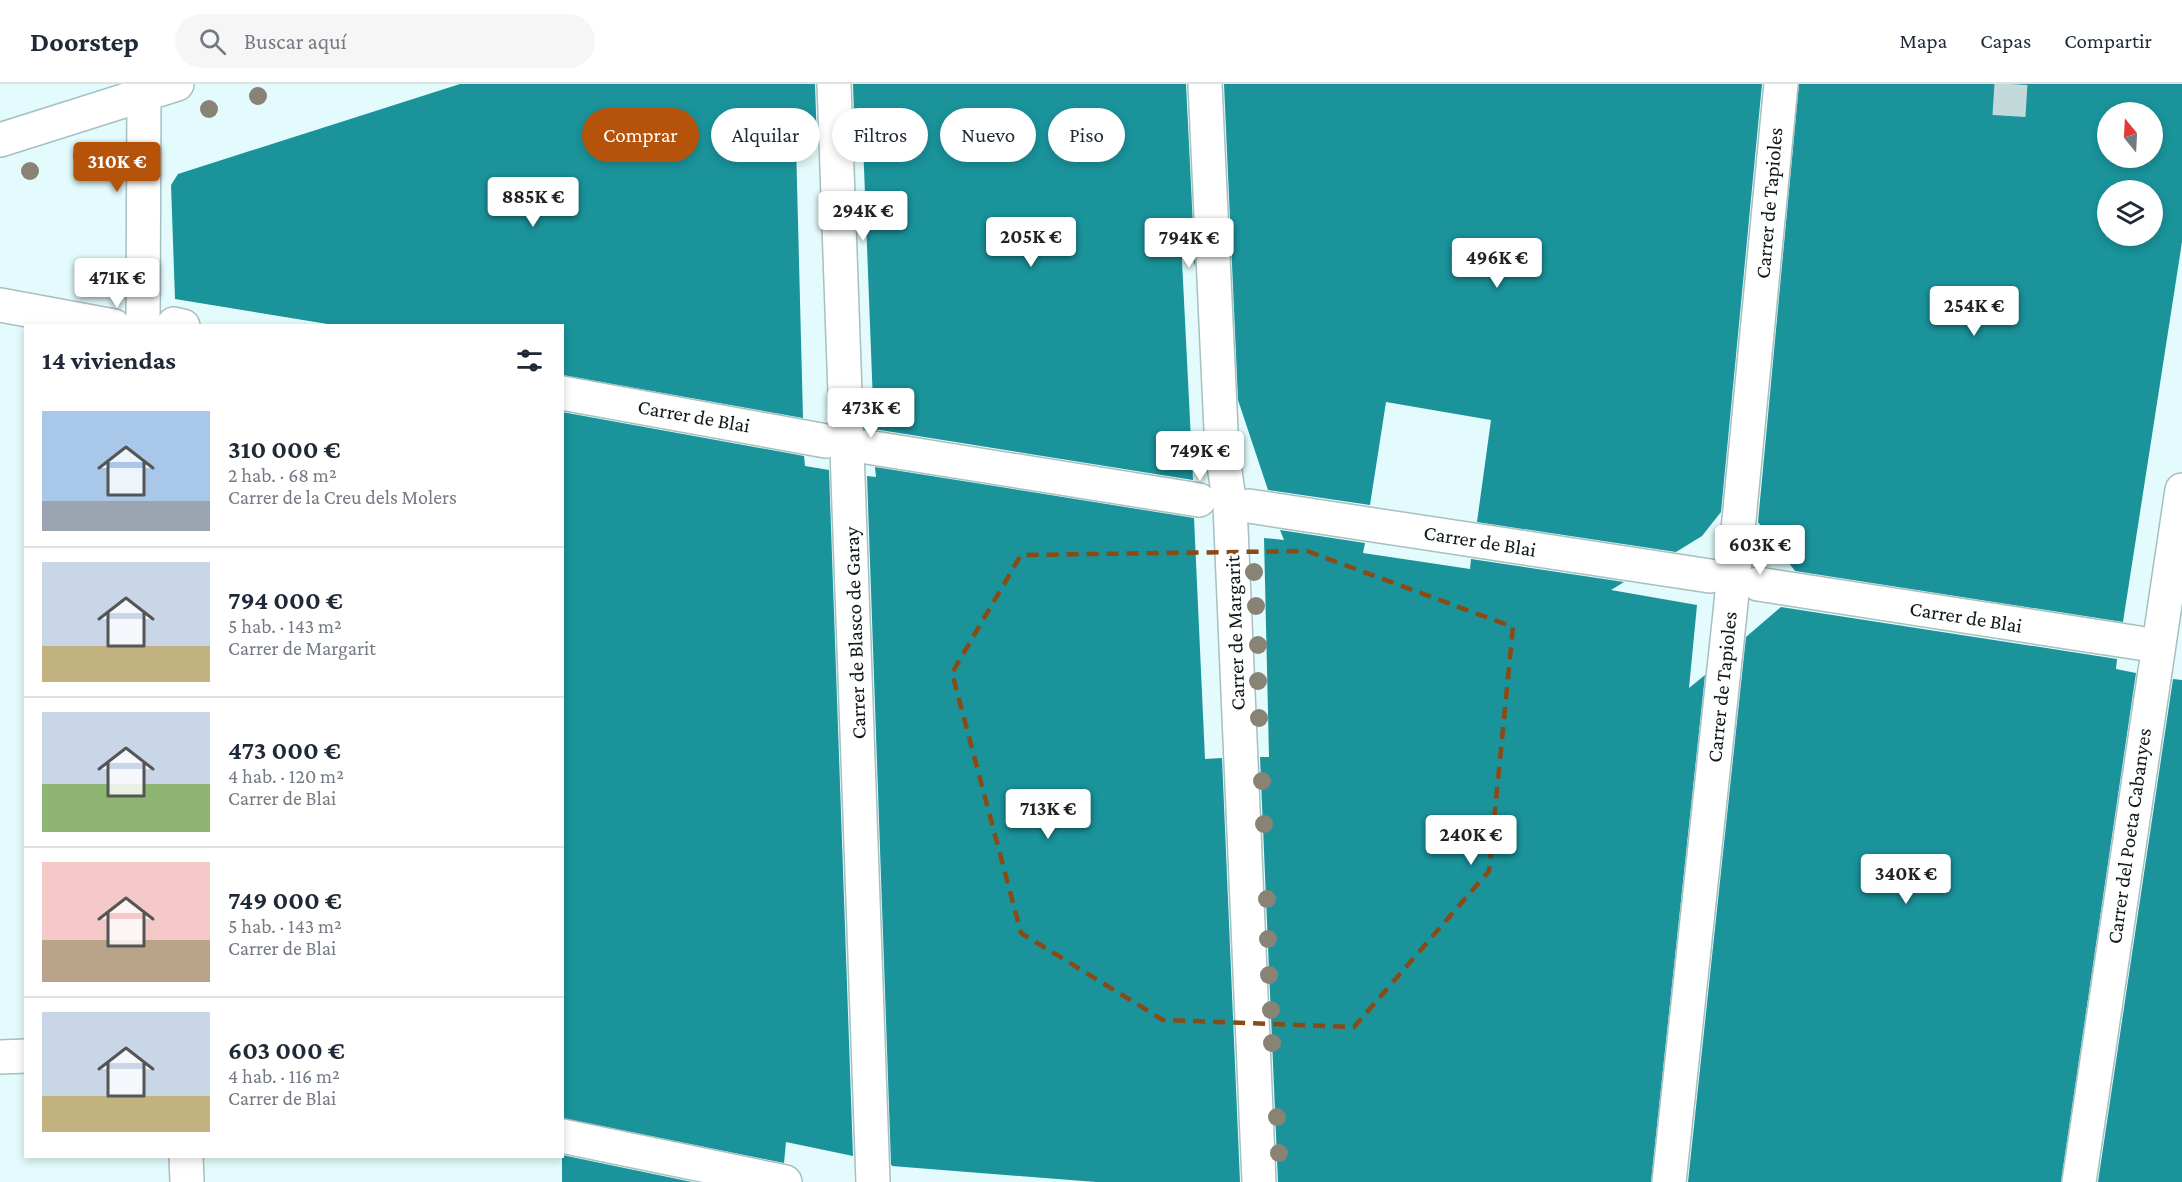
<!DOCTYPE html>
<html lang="es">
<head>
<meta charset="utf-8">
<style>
	body { margin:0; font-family:"Crimson Pro",serif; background:#f6f6f7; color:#1f2937; height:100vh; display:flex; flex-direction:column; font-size:22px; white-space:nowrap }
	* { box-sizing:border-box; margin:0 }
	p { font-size:20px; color:#747a83 }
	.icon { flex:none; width:33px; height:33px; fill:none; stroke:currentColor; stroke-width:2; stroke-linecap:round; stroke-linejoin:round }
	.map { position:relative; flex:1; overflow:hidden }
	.details { position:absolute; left:24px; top:240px; width:540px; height:834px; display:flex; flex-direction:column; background:#fff; border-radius:0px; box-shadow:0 3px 9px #0003 }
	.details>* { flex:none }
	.guide { position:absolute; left:582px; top:24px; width:570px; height:54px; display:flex; gap:12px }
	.needle { width:39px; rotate:342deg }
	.controls { position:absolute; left:2097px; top:18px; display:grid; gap:12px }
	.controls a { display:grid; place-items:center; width:66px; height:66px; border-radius:50%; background:#fff; box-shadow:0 3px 9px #0003; font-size:30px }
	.price { position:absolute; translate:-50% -51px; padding:0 14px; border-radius:6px; background:#fff; color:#222; font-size:20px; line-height:39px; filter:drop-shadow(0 2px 3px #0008) }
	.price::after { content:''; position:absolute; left:50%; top:36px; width:18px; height:14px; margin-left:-9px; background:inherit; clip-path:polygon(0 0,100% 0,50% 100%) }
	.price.selected { background:#b45309; color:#fff }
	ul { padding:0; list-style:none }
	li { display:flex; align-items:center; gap:18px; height:150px; padding:0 18px }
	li+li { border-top:2px solid #e0e1e3 }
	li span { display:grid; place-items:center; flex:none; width:168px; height:120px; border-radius:0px; color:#555 }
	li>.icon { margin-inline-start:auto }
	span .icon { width:72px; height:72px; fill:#fffc; stroke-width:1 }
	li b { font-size:26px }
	h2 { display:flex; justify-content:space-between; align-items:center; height:72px; padding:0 18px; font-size:26px }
	.pill { padding:0 21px; border-radius:27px; background:#fff; box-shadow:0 3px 9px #0003; font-size:21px; line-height:54px }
	.pill.selected { background:#b45309; color:#fff }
	header { display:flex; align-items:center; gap:36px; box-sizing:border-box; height:84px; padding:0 30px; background:#fff; border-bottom:2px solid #e0e1e3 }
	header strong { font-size:28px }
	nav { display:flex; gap:33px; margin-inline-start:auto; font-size:21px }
	.search { width:420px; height:54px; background:#f6f6f7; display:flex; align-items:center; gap:15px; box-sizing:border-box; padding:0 21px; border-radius:33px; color:#747a83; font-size:22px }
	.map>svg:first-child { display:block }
	.building { fill:#1a939b; fill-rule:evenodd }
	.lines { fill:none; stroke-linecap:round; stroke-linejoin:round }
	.minor-tunnel { stroke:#c4d9da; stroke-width:33; stroke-dasharray:33 16; stroke-linecap:butt }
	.minor-casing { stroke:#a8bfc0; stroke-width:36 }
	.major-casing { stroke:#a8bfc0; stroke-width:36 }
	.minor { stroke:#fff; stroke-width:33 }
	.major { stroke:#fff; stroke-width:33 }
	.tree { fill:#898375 }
	.marked { fill:none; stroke:#8a4a13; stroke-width:4.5; stroke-dasharray:12 8; stroke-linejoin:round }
	.labels { text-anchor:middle; stroke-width:5; stroke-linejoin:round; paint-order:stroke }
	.street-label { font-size:21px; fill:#111a1a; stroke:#fff }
</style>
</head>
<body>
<header>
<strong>Doorstep</strong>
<div class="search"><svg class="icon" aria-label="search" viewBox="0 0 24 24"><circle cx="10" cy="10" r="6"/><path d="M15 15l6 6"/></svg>Buscar aquí</div>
<nav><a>Mapa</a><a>Capas</a><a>Compartir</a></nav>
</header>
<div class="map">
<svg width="2182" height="1098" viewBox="0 0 2182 1098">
	<rect width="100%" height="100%" fill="#e3fbfc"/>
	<g class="building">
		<path d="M 460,0 L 815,0 L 817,59 L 796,60 L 803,334 L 562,291 L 562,242 L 340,242 L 175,215 L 171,101 L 178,90 Z"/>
		<path d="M 853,0 L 1186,0 L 1195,182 L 1186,156 L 1181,157 L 1193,396 L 874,345 L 863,58 L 855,58 Z"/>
		<path d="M 1224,0 L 1762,0 L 1721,428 L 1702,452 L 1676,468 L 1477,438 L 1491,336 L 1386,318 L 1370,421 L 1268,406 L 1238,316 Z"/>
		<path d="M 1799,0 L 2182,0 L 2182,158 L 2123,538 L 1795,487 L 1758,438 ZM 2108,28 L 2152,28 L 2152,74 L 2108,74 ZM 2108,106 L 2152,106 L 2152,152 L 2108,152 Z"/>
		<path d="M 562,328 L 804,372 L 805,382 L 829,386 L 853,1072 L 786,1058 L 784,1079 L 562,1034 Z"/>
		<path d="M 875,383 L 1194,434 L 1205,675 L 1222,674 L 1240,1098 L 1096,1098 L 892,1082 L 891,1080 L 867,392 L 876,393 Z"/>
		<path d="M 1280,446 L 1365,459 L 1363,469 L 1430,479 L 1470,485 L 1471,475 L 1624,498 L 1611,506 L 1697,521 L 1689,604 L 1705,591 L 1651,1098 L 1278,1098 L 1260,673 L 1269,673 L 1264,454 L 1284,456 Z"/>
		<path d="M 1781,523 L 2117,575 L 2116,585 L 2136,589 L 2061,1098 L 1688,1098 L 1746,553 Z"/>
		<path d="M 2173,595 L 2182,596 L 2182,1098 L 2098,1098 Z"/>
		<path d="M 562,1071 L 692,1098 L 562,1098 Z"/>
	</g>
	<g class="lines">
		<path class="minor-tunnel" d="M 2009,32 L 2011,0"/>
		<g class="minor-casing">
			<g id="minor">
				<path d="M 834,0 L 873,1098"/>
				<path d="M 1205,0 L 1222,368 L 1230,421 L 1259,1098"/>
				<path d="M 0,221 L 114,242"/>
				<path d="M 174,240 L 183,242"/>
				<path d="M 143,242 L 144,10"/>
				<path d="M 562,309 L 826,357"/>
				<path d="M 867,363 L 1199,416"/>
				<path d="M 1249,422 L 1710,492"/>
				<path d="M 1758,500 L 2139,559"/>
				<path d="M 0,973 L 26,972"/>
				<path d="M 562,1052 L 785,1098"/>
				<path d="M 186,1072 L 187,1098"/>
				<path d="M 1669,1098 L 1730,529 L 1781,0"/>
				<path d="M 2079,1098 L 2182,406"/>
			</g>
		</g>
		<g class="major-casing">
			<path id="major" d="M 0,56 L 177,0"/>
		</g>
		<use href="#minor" class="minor"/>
		<use href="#major" class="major"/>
	</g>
	<g class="tree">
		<circle cx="258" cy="12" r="9"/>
		<circle cx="209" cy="25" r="9"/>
		<circle cx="82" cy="72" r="9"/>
		<circle cx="30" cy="87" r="9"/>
		<circle cx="1254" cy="488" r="9"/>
		<circle cx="1256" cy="522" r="9"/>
		<circle cx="1258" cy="561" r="9"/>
		<circle cx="1258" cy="597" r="9"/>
		<circle cx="1259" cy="634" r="9"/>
		<circle cx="1262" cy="697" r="9"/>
		<circle cx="1264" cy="740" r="9"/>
		<circle cx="1267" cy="815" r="9"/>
		<circle cx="1268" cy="855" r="9"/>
		<circle cx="1269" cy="891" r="9"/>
		<circle cx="1271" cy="926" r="9"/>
		<circle cx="1272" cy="959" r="9"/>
		<circle cx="1277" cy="1033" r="9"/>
		<circle cx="1279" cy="1069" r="9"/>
	</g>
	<path class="marked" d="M 1307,467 L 1513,543 L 1489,787 L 1354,943 L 1163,936 L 1021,849 L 952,589 L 1021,471 Z"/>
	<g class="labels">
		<g class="street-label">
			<text transform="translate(1769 119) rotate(-85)" y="7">Carrer de Tapioles</text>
			<text transform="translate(694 332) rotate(10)" y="7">Carrer de Blai</text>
			<text transform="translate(1480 457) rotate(9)" y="7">Carrer de Blai</text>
			<text transform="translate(1966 533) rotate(9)" y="7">Carrer de Blai</text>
			<text transform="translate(855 549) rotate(-92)" y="7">Carrer de Blasco de Garay</text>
			<text transform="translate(1235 549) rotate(-92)" y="7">Carrer de Margarit</text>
			<text transform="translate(1722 603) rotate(-84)" y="7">Carrer de Tapioles</text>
			<text transform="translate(2129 752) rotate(-82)" y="7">Carrer del Poeta Cabanyes</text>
		</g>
	</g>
</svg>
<div class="controls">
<a><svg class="needle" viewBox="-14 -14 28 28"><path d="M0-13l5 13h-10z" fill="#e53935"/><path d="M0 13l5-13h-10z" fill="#747a83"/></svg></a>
<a><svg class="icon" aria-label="layers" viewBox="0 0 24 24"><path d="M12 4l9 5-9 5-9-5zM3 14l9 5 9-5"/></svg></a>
</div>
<b class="price selected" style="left:117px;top:109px">310K €</b>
<b class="price" style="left:533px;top:144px">885K €</b>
<b class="price" style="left:863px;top:158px">294K €</b>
<b class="price" style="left:1031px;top:184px">205K €</b>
<b class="price" style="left:1189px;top:185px">794K €</b>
<b class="price" style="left:1497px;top:205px">496K €</b>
<b class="price" style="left:117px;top:225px">471K €</b>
<b class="price" style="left:1974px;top:253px">254K €</b>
<b class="price" style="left:871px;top:355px">473K €</b>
<b class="price" style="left:1200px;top:398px">749K €</b>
<b class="price" style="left:1760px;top:492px">603K €</b>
<b class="price" style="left:1048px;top:756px">713K €</b>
<b class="price" style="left:1471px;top:782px">240K €</b>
<b class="price" style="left:1906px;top:821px">340K €</b>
<div class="guide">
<a class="pill selected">Comprar</a>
<a class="pill">Alquilar</a>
<a class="pill">Filtros</a>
<a class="pill">Nuevo</a>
<a class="pill">Piso</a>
</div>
<section class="details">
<h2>14 viviendas<svg class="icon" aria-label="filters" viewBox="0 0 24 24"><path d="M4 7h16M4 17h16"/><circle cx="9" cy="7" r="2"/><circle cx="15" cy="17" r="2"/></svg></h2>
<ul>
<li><span style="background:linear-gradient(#a9c7e8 75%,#9aa5b1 0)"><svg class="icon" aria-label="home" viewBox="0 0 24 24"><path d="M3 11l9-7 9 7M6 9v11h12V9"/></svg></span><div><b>310 000 €</b><p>2 hab. · 68 m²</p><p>Carrer de la Creu dels Molers</p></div></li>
<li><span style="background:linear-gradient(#c9d6e8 70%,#c2b280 0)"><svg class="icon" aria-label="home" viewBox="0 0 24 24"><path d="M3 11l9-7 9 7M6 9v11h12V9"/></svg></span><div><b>794 000 €</b><p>5 hab. · 143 m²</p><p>Carrer de Margarit</p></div></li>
<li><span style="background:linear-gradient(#c9d6e8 60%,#8fb573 0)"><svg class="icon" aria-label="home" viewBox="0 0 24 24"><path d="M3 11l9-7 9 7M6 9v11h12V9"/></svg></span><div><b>473 000 €</b><p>4 hab. · 120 m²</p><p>Carrer de Blai</p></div></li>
<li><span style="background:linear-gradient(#f6c9c9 65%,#b9a48a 0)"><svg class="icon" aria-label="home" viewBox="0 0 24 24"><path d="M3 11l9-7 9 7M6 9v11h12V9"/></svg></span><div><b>749 000 €</b><p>5 hab. · 143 m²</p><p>Carrer de Blai</p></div></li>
<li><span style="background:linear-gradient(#c9d6e8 70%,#c2b280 0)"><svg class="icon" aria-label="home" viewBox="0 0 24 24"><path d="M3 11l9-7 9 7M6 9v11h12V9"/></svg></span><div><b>603 000 €</b><p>4 hab. · 116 m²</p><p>Carrer de Blai</p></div></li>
</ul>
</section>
</div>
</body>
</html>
